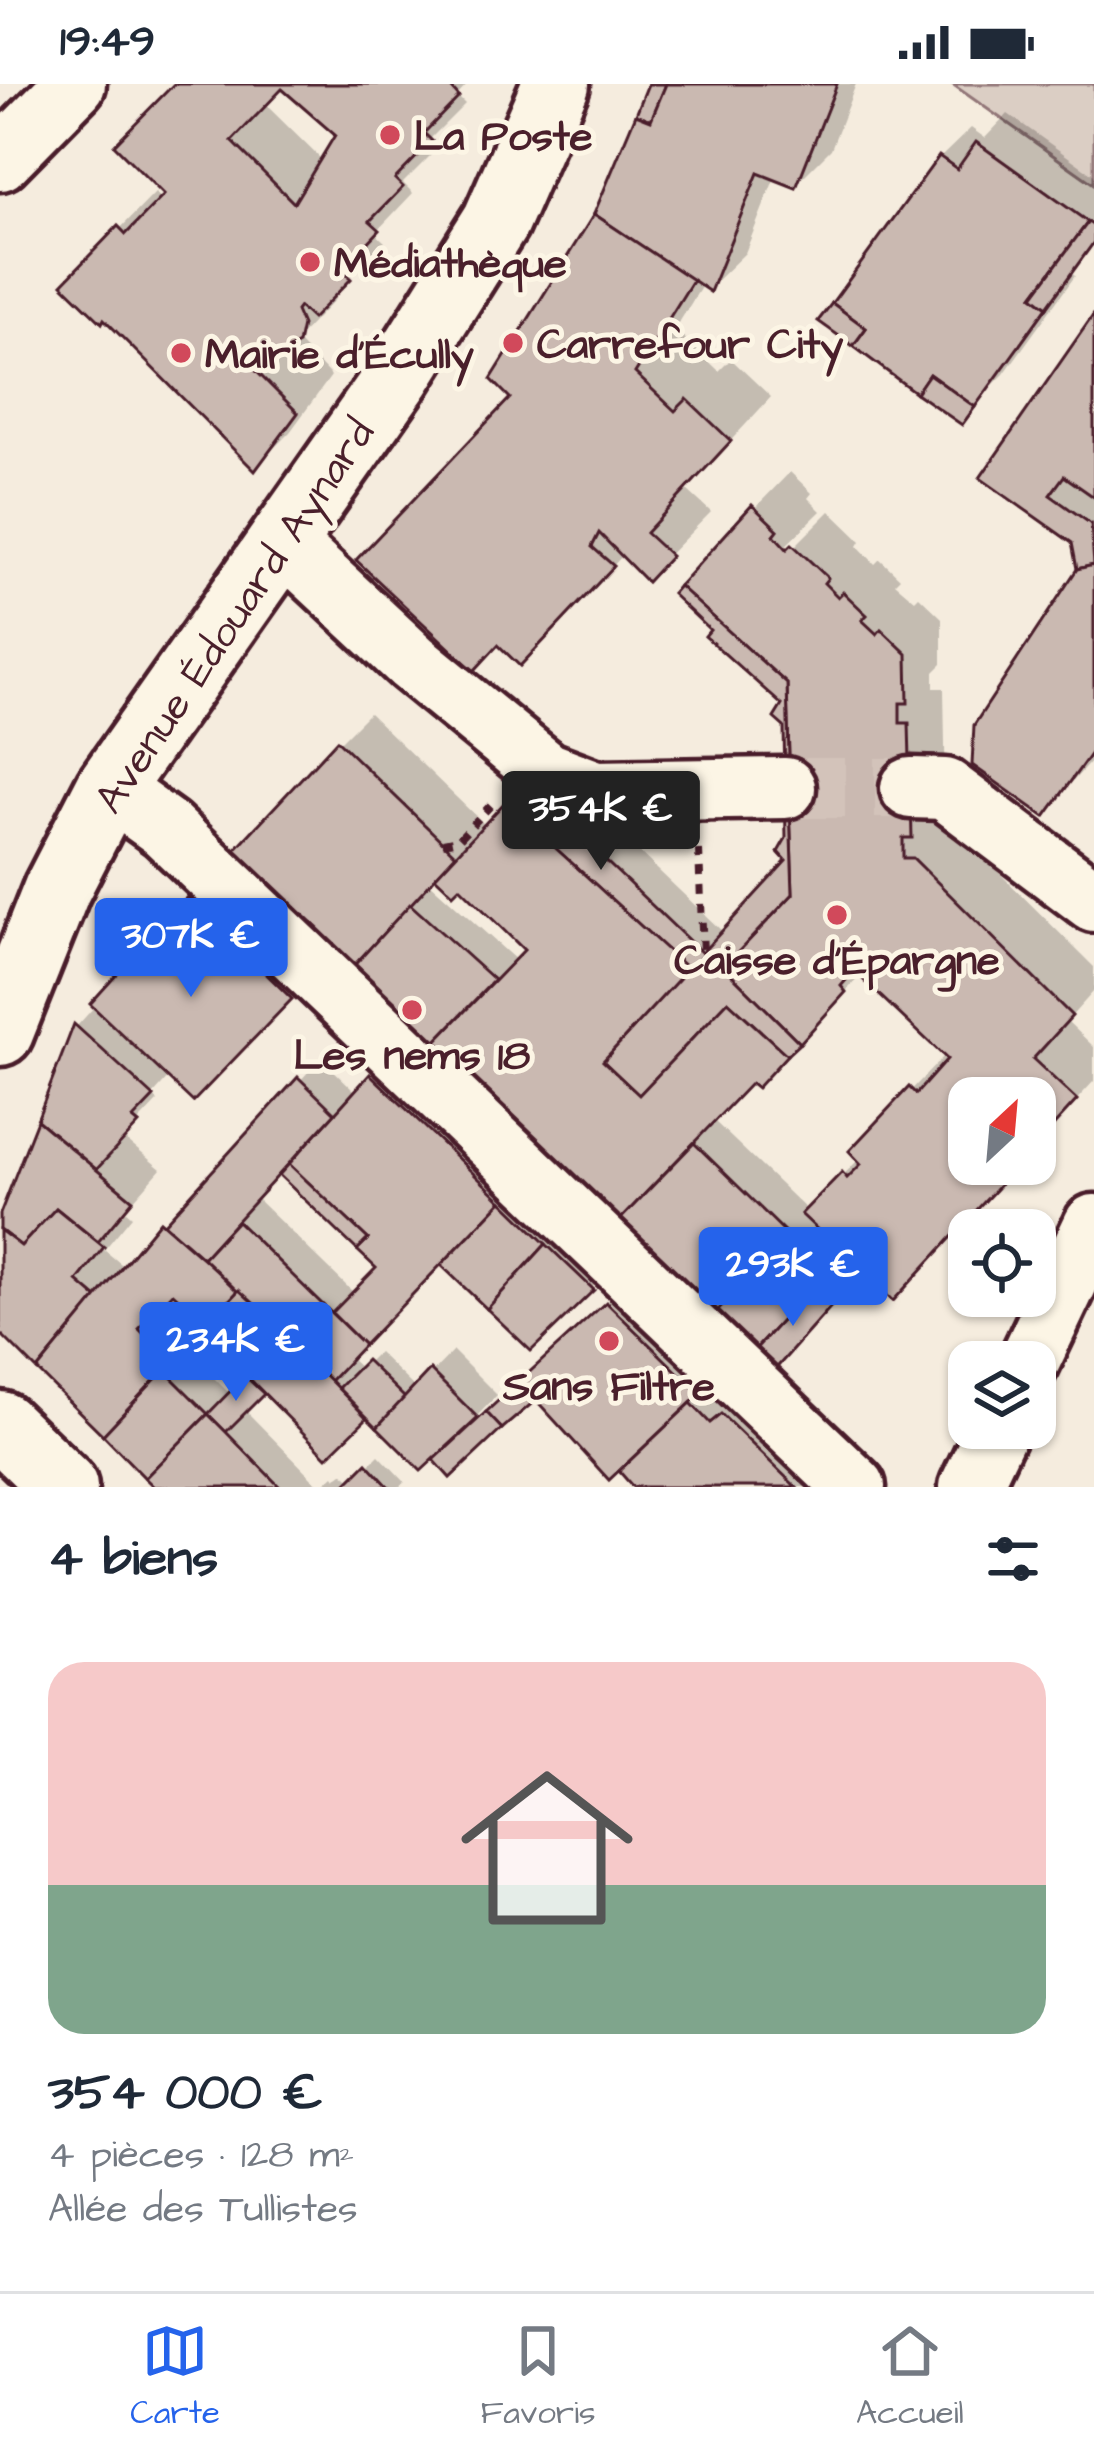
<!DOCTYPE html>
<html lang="fr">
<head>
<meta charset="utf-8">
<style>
	body { margin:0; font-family:"Architects Daughter",sans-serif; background:#f2f2f3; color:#1f2937; height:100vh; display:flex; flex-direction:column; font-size:45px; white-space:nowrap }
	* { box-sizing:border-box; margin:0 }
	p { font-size:39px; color:#747a83 }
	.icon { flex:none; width:66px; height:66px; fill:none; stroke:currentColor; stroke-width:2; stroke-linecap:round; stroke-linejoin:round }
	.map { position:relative; height:1403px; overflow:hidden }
	.side { display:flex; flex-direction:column; background:#fff; flex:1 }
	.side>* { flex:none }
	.needle { width:78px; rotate:26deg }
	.fabs { position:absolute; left:948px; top:993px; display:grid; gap:24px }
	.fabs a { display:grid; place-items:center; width:108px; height:108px; border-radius:24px; background:#fff; box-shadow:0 3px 9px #0004; font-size:60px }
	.price { position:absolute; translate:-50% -102px; padding:0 27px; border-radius:12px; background:#2563eb; color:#fff; font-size:39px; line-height:78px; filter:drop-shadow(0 3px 6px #0008) }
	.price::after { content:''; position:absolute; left:50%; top:72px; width:36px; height:27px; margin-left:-18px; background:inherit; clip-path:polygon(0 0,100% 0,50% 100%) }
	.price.selected { background:#222; color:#fff }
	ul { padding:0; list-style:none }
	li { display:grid; align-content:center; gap:24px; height:636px; padding:0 48px }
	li+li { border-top:3px solid #e0e1e3 }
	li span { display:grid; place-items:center; height:372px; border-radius:36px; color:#555 }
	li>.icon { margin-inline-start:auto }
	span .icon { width:216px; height:216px; fill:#fffc; stroke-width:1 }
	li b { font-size:51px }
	h2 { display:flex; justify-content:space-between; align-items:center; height:144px; padding:0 48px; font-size:51px }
	.status { display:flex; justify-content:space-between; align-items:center; height:84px; padding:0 60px; background:#fff; direction:ltr }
	.status svg { height:33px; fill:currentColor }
	.menu { display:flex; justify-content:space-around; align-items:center; height:168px; border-top:3px solid #e0e1e3; background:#fff; font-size:33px; color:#747a83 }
	.menu a { display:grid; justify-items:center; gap:6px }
	.menu .selected { color:#2563eb }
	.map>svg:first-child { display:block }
	.green { fill:#dbcec4; stroke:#927678; stroke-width:3 }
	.shadow { fill:#0003; fill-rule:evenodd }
	.building { fill:#cab9b1; stroke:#4a1f2b; stroke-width:3; fill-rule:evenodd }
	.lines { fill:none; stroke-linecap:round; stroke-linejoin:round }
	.minor-tunnel { stroke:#d3c3ba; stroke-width:60; stroke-dasharray:60 30; stroke-linecap:butt }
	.minor-casing { stroke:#4a1f2b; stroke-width:69 }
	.secondary-casing { stroke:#4a1f2b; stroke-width:75 }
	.primary-casing { stroke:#4a1f2b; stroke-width:75 }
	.path { stroke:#4a1f2b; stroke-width:8; stroke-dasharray:9 9; stroke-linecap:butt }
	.minor { stroke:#fcf5e5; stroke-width:60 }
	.secondary { stroke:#fcf5e5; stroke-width:66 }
	.primary { stroke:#fcf5e5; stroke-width:66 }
	.poi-dot { fill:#d1495b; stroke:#fcf5e5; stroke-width:4.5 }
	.labels { text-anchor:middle; stroke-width:10; stroke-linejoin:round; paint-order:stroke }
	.poi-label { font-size:42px; font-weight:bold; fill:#4a1f2b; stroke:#fcf5e5; text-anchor:start }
	.street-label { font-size:42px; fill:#4a1f2b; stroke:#fcf5e5 }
</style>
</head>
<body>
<div class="status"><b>19:49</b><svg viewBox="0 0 49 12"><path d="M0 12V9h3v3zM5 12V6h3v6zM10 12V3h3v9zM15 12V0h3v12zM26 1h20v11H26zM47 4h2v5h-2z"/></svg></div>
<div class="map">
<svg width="1094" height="1403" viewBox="0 0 1094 1403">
	<rect width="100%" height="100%" fill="#f5ecde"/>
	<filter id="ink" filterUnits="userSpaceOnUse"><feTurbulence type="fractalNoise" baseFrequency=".00833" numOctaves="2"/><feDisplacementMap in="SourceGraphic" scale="24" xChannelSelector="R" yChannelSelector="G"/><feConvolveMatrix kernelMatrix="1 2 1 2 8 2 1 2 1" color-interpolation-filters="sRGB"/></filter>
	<g filter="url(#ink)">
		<path class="green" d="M 952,0 L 1094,0 L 1094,100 Z"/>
		<g class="shadow">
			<path d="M 178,0 L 468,0 L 457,12 L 465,20 L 428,57 L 436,66 L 403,99 L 413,109 L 375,149 L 385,158 L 336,207 L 335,215 L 296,256 L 331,292 L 290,348 L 255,383 L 105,232 L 66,200 L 155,109 L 163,116 L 168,111 ZM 283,1 L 339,50 L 323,77 L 265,20 Z"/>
			<path d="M 651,0 L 856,0 L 831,65 L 795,101 L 775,93 L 745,169 L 709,204 L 703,200 L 675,245 L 719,287 L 731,275 L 771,313 L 686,405 L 711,428 L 647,493 L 624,470 L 562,536 L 514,314 L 598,130 Z"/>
			<path d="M 1008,30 L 1094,91 L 1094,158 L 1071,189 L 1075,192 L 1004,290 L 985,309 L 822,236 L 941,73 L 971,44 L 985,54 Z"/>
			<path d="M 1094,235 L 1094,674 L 1044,729 L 1080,486 L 1075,457 L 985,393 Z"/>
			<path d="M 790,388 L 812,409 L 808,414 L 821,427 L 779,468 L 784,473 L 830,427 L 861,457 L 858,462 L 875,480 L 880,475 L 900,494 L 895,499 L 915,516 L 919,512 L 942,534 L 942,580 L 934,588 L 934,604 L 944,604 L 946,716 L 938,724 L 938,739 L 949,739 L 1094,883 L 1094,907 L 1067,937 L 1094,963 L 1094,997 L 1035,1061 L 1035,1014 L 969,1014 L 969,1080 L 1018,1080 L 844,1166 L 825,1187 L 843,1206 L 771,1286 L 431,962 L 339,659 L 369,629 L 486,742 L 546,679 L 724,849 L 789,777 L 794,748 L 785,620 L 755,424 ZM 436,790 L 460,799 L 528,866 L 517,877 L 429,798 ZM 862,890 L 946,970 L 853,1067 L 860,1074 L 808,1127 L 713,1036 L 752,996 L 792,965 Z"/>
			<path d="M 218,786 L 319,884 L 223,984 L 170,992 L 152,1012 L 158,1017 L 123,1054 L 161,1085 L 125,1126 L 132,1132 L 104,1166 L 126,1184 L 162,1139 L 194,1112 L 321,974 L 357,1009 L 402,963 L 613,1183 L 531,1263 L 441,1176 L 349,1274 L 361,1285 L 378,1268 L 416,1305 L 453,1267 L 497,1311 L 478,1331 L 481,1335 L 637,1191 L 838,1403 L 637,1403 L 536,1312 L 447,1367 L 367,1329 L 327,1369 L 264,1305 L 244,1325 L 321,1403 L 158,1403 L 0,1245 L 0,1138 L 77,942 ZM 280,1087 L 380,1184 L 355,1210 L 256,1114 ZM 174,1206 L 195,1225 L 186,1233 L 166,1214 ZM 202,1243 L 250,1291 L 231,1311 L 183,1263 Z"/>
			<path d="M 379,1371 L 405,1398 L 399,1403 L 321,1403 L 334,1391 L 336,1394 L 343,1389 L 353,1397 Z"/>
		</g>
		<g class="building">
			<path d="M 174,0 L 457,0 L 452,5 L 459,13 L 424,49 L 432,57 L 395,95 L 403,103 L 370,137 L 380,146 L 342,186 L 351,195 L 312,235 L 299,223 L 296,227 L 302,241 L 298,260 L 277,272 L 266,271 L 254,262 L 242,273 L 298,329 L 255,387 L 104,235 L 102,239 L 62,200 L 118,142 L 126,150 L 164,111 L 114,61 ZM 282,5 L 335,51 L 294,119 L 232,57 Z"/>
			<path d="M 648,0 L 666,0 L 651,36 L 636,30 Z"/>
			<path d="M 666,0 L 837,0 L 796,104 L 758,89 L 710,208 L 594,130 L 636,30 L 651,36 Z"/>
			<path d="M 976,58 L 1088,138 L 1033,212 L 1047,223 L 975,323 L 929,290 L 916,309 L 853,262 L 866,244 L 832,219 L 939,72 L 957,85 Z"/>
			<path d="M 594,130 L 693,196 L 635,289 L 675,327 L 687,315 L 731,357 L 646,449 L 671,472 L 647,498 L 599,449 L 592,463 L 614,482 L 520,582 L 498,561 L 474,587 L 356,476 L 510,314 L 491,295 Z"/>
			<path d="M 1088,138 L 1094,142 L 1094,158 L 1047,223 L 1033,212 Z"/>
			<path d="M 832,219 L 866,244 L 853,262 L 818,237 Z"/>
			<path d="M 1094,230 L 1094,413 L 1064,392 L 1050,411 L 1091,440 L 1094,481 L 1077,485 L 1072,459 L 980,394 Z"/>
			<path d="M 929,290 L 975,323 L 962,341 L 916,309 Z"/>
			<path d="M 752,421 L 778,446 L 774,451 L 787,465 L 792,460 L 828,494 L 824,499 L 838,513 L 843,508 L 867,531 L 862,536 L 877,550 L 881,545 L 907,570 L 908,619 L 900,619 L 900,639 L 909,639 L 912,754 L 903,754 L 903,774 L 913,774 L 1072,932 L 1033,975 L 1077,1016 L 1035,1062 L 1035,1014 L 969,1014 L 969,1080 L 1019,1080 L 893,1217 L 801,1130 L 842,1088 L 847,1094 L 861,1080 L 849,1067 L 909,1003 L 916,1010 L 947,975 L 854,887 L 841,902 L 846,908 L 800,959 L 724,883 L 793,810 L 790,722 L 800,704 L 799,675 L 789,675 L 787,600 L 679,502 Z"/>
			<path d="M 1094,481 L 1094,665 L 1045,733 L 972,681 L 974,641 L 1077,485 Z"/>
			<path d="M 679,502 L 787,600 L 789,675 L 799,675 L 800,704 L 790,722 L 793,810 L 724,883 L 800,959 L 787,971 L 728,917 L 639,1011 L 603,977 L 786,777 L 778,768 L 786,754 L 784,643 L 774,634 L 782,621 L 705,552 L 710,546 L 672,510 Z"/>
			<path d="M 337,656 L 456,771 L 349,887 L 229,772 Z"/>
			<path d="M 523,698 L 703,870 L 688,885 L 505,718 Z"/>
			<path d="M 505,718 L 688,885 L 603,977 L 639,1011 L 728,917 L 787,971 L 757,1004 L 751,999 L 615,1141 L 429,964 L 524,866 L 460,803 L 453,810 L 435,793 Z"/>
			<path d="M 187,813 L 292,915 L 193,1018 L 90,920 Z"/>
			<path d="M 410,820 L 494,896 L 429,964 L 349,887 Z"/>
			<path d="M 74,940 L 154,1013 L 133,1035 L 139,1040 L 96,1086 L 37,1036 Z"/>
			<path d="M 370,990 L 502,1117 L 364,1261 L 332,1229 L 376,1184 L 357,1166 L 368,1155 L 289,1080 Z"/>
			<path d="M 298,993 L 335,1029 L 203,1174 L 164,1140 Z"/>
			<path d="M 37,1036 L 133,1116 L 98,1158 L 56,1124 L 21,1162 L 0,1146 L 0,1130 Z"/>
			<path d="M 694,1059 L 789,1152 L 712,1233 L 615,1141 Z"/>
			<path d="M 289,1080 L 368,1155 L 357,1166 L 279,1091 Z"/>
			<path d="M 502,1117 L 546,1160 L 487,1225 L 441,1181 Z"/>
			<path d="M 56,1124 L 104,1163 L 77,1197 L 97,1214 L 37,1286 L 0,1249 L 0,1146 L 21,1162 Z"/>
			<path d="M 160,1137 L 239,1206 L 103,1351 L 37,1286 ZM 173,1209 L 197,1231 L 188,1240 L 178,1237 L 155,1261 L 139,1245 Z"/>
			<path d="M 237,1137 L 364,1261 L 330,1297 L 203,1174 Z"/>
			<path d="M 789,1152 L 827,1187 L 751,1270 L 712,1233 Z"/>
			<path d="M 546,1160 L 594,1206 L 531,1267 L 487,1225 Z"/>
			<path d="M 816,1199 L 835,1218 L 771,1290 L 751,1270 Z"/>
			<path d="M 239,1206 L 261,1226 L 221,1266 L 201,1246 Z"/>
			<path d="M 606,1218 L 700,1310 L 609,1396 L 536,1316 L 502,1345 L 486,1328 Z"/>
			<path d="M 261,1226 L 367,1334 L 327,1373 L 221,1266 Z"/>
			<path d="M 366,1276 L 405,1314 L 377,1343 L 338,1304 Z"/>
			<path d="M 164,1286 L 208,1330 L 145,1394 L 103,1351 Z"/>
			<path d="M 430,1286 L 478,1334 L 421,1387 L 377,1343 Z"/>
			<path d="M 245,1292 L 264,1310 L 226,1348 L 208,1330 Z"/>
			<path d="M 691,1319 L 710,1339 L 721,1330 L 796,1403 L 633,1403 L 619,1387 Z"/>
			<path d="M 486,1328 L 502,1345 L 450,1394 L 434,1376 Z"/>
			<path d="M 208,1330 L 226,1348 L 280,1403 L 154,1403 L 145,1394 Z"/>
			<path d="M 367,1379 L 389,1403 L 343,1403 Z"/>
		</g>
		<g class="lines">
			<path class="minor-tunnel" d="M 785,704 L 911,704"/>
			<g class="minor-casing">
				<g id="minor">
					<path d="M 0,76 L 75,0"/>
					<path d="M 282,457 L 412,578 L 546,688 L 596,707 L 785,704"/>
					<path d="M 109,704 L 166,745 L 855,1403"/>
					<path d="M 911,704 L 945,705 L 1094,817"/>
					<path d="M 1029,1278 L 1094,1141"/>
					<path d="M 970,1403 L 998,1344"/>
				</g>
			</g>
			<g class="secondary-casing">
				<path id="secondary" d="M 0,1341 L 64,1403"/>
			</g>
			<g class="primary-casing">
				<path id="primary" d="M 0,948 L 57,805 L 109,704 L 399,291 L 496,137 L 556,0"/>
			</g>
			<g class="path">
				<path d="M 443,759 L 458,756 L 492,720"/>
				<path d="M 699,766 L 703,870"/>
			</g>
			<use href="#minor" class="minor"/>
			<use href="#secondary" class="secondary"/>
			<use href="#primary" class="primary"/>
		</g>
	</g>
	<g class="poi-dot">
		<circle cx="390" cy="51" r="12"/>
		<circle cx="310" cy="178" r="12"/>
		<circle cx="513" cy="259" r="12"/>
		<circle cx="181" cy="269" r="12"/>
		<circle cx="837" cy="831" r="12"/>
		<circle cx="412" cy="926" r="12"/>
		<circle cx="609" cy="1257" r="12"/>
	</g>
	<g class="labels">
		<g class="poi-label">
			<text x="414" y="66">La Poste</text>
			<text x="334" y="193">Médiathèque</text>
			<text x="537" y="274">Carrefour City</text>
			<text x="205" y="284">Mairie d’Écully</text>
			<text x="837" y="890" text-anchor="middle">Caisse d'Épargne</text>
			<text x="412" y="985" text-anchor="middle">Les nems 18</text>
			<text x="609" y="1316" text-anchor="middle">Sans Filtre</text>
		</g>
		<g class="street-label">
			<text transform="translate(233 531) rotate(-56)" y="15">Avenue Édouard Aynard</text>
		</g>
	</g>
</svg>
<div class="fabs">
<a><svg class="needle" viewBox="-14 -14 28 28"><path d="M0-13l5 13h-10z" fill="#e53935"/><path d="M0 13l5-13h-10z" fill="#747a83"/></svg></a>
<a><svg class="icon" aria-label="locate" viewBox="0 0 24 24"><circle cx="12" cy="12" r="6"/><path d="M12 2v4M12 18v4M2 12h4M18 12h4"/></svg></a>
<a><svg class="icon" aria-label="layers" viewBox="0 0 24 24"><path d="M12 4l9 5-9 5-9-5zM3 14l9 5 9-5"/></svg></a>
</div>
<b class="price selected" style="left:601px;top:789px">354K €</b>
<b class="price" style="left:191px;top:916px">307K €</b>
<b class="price" style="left:793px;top:1245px">293K €</b>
<b class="price" style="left:236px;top:1320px">234K €</b>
</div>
<section class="side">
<h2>4 biens<svg class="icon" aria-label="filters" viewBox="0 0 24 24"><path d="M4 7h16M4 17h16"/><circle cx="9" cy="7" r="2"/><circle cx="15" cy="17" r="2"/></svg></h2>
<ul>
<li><span style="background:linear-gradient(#f6c9c9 60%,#7fa58c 0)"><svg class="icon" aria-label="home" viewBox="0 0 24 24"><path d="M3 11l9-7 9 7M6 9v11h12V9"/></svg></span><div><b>354 000 €</b><p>4 pièces · 128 m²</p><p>Allée des Tullistes</p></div></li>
</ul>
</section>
<nav class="menu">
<a class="selected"><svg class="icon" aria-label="map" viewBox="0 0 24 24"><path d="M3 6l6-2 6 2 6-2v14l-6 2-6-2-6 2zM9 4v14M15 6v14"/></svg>Carte</a>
<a><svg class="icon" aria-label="saved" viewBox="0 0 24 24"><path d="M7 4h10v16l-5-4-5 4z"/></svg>Favoris</a>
<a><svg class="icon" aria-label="home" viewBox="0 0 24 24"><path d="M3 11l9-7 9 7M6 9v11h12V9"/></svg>Accueil</a>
</nav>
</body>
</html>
